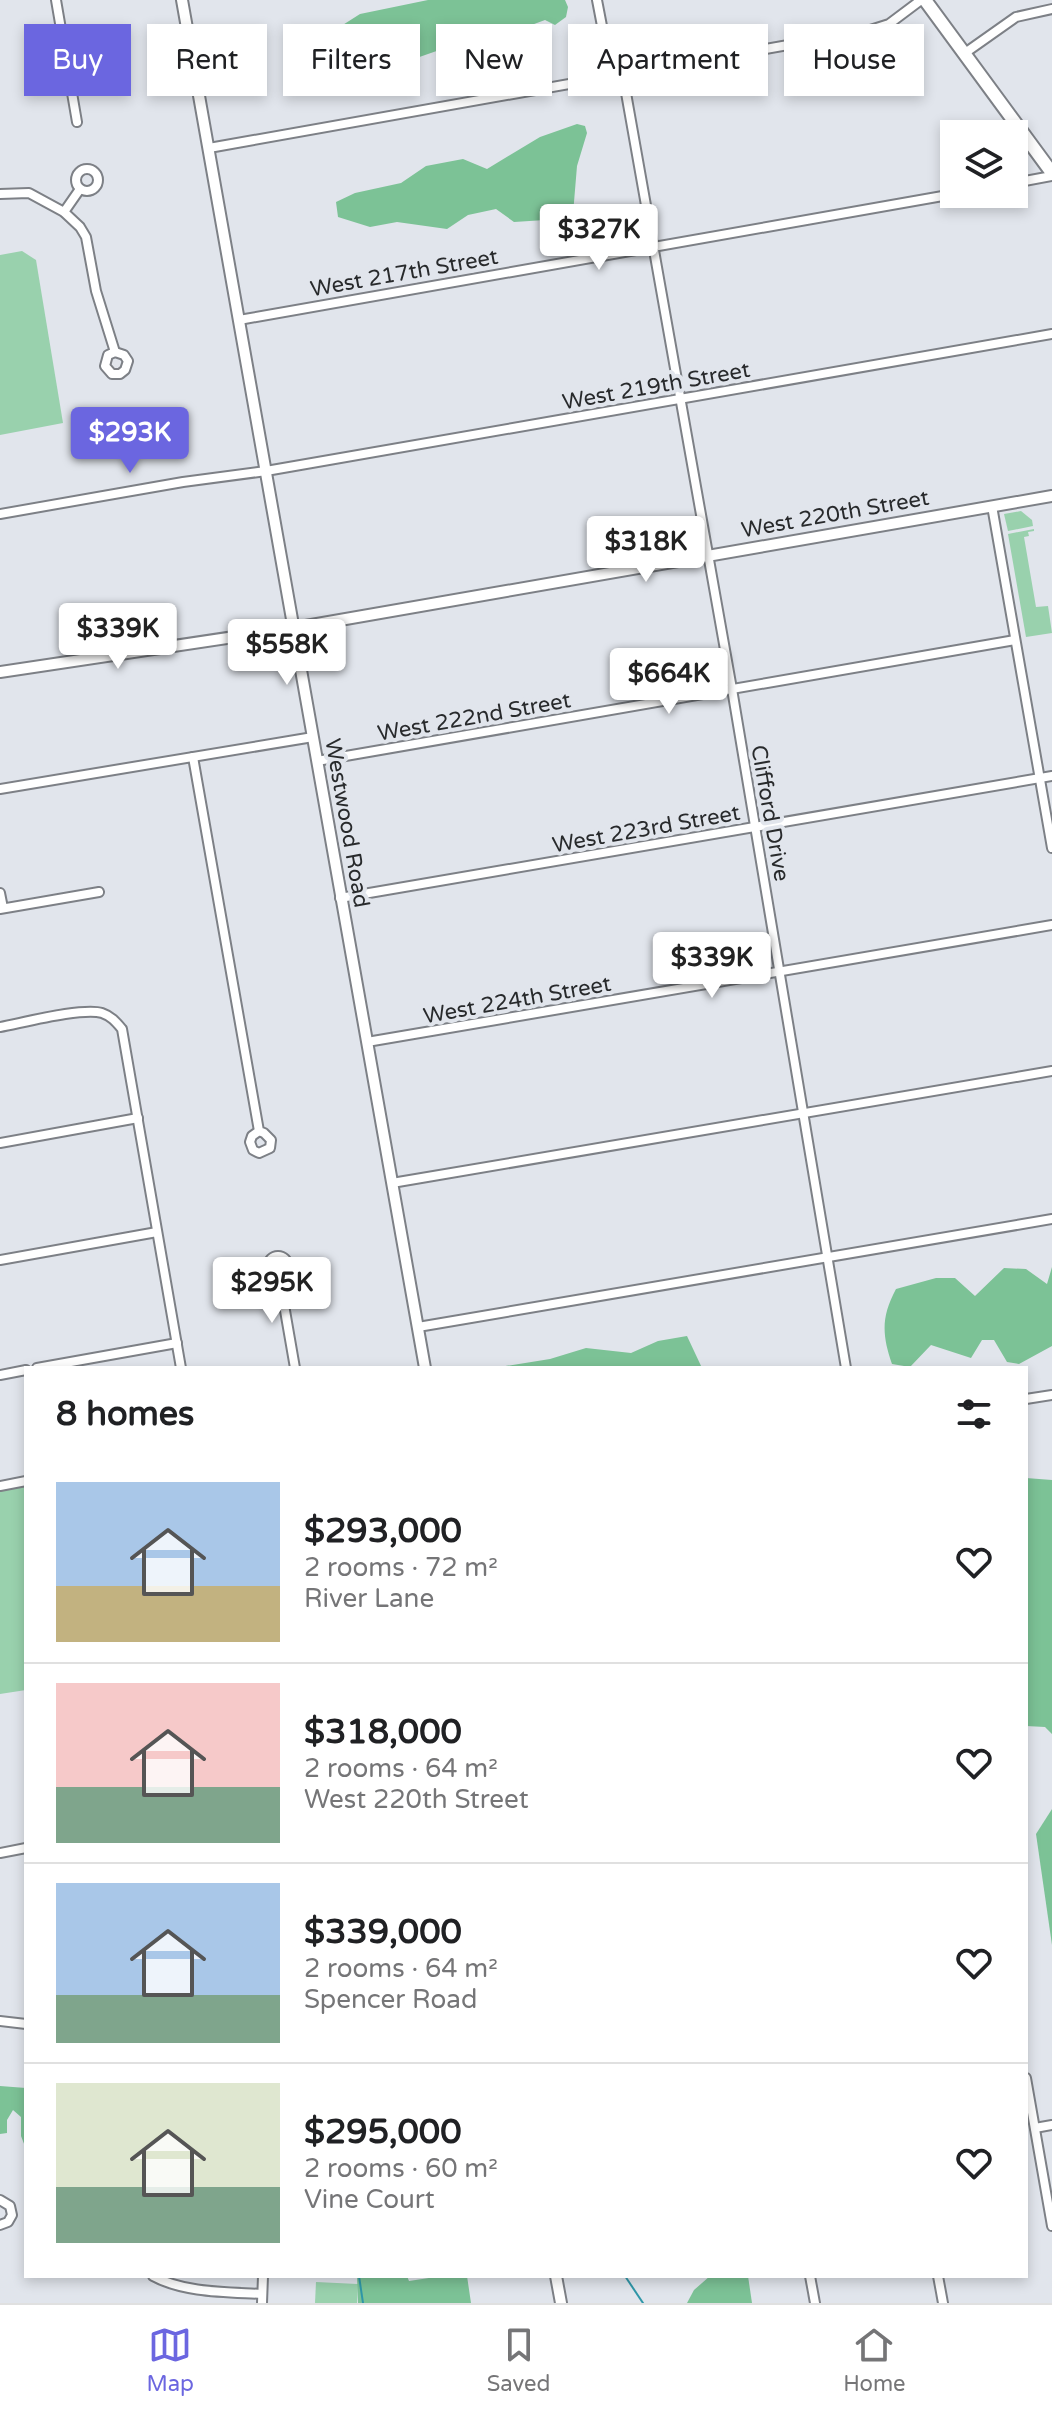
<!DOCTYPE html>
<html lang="en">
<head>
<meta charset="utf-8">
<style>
	body { margin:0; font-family:"Varela Round",sans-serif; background:#f6f6f6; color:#202124; height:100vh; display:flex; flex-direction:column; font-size:30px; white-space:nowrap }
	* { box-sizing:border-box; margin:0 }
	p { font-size:26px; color:#757577 }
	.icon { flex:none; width:44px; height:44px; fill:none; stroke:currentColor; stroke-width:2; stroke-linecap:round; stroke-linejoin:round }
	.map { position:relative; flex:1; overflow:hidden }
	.panel { position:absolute; left:24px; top:1366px; width:1004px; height:912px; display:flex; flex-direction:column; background:#fff; border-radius:0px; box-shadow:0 4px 12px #0003 }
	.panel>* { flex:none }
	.banner { position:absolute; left:24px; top:24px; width:1004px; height:72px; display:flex; gap:16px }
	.controls { position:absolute; left:940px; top:120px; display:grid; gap:16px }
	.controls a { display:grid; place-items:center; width:88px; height:88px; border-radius:0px; background:#fff; box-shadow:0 4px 12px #0003; font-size:40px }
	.price { position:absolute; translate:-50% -68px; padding:0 18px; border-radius:8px; background:#fff; color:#222; font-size:26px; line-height:52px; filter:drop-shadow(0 2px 4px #0008) }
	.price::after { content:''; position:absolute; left:50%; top:48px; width:24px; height:18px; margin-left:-12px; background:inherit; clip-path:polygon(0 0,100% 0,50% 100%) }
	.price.active { background:#6b66e0; color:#fff }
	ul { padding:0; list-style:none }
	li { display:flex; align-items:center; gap:24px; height:200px; padding:0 32px }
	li+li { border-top:2px solid #e0e0e0 }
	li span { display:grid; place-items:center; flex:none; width:224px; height:160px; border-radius:0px; color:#555 }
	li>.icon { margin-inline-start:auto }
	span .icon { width:96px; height:96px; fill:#fffc; stroke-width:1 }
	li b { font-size:34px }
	h2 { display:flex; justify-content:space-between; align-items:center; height:96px; padding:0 32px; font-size:34px }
	.tag { padding:0 28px; border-radius:0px; background:#fff; box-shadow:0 4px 12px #0003; font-size:28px; line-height:72px }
	.tag.active { background:#6b66e0; color:#fff }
	.tabs { display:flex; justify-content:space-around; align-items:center; height:112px; border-top:2px solid #e0e0e0; background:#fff; font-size:22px; color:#757577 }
	.tabs a { display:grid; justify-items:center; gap:4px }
	.tabs .active { color:#6b66e0 }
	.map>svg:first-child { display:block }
	.green { fill:#99d1ad }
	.forest { fill:#7cc296 }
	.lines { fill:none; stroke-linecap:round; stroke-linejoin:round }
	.stream { stroke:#2f97a8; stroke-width:2 }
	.minor-casing { stroke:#7d8086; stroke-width:12 }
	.tertiary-casing { stroke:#7d8086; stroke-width:14 }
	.primary-casing { stroke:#7d8086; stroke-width:16 }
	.minor { stroke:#fff; stroke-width:8 }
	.tertiary { stroke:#fff; stroke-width:10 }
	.primary { stroke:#fff; stroke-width:12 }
	.labels { text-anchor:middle; stroke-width:8; stroke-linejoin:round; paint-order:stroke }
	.street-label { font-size:22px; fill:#282a2c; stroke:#e1e5ec }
</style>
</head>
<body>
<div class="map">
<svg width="1052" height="2303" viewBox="0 0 1052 2303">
	<rect width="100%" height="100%" fill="#e1e5ec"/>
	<g class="green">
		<path d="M 22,251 L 36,260 L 63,423 L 0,435 L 0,255 Z"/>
		<path d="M 1021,511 L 1032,520 L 1033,526 L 1008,531 L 1004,514 Z"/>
		<path d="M 1034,529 L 1034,531 L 1028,532 L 1029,536 L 1024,537 L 1036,607 L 1048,606 L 1052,633 L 1026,637 L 1008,534 Z"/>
		<path d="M 26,1486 L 26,1690 L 0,1694 L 0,1490 Z"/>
		<path d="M 316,2282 L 358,2284 L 357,2303 L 315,2303 Z"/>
	</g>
	<g class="forest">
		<path d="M 428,0 L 565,0 L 568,7 L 566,17 L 555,25 L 545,20 L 518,30 L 468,40 L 408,61 L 363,70 L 339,45 L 338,28 L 360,14 Z"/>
		<path d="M 577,124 L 585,126 L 587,133 L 577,166 L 573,214 L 545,220 L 514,222 L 496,209 L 468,215 L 447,229 L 397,222 L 370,227 L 338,217 L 336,202 L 355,193 L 401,183 L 426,166 L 463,159 L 487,169 L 540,137 Z"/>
		<path d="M 1052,1267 L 1052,1346 L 1019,1364 L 1007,1362 L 994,1340 L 982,1340 L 971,1358 L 931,1345 L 910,1367 L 892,1364 C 882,1335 881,1317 896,1289 L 936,1278 L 955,1278 L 975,1296 L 1004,1268 L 1026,1269 L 1047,1284 Z"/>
		<path d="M 687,1336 L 702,1368 L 493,1368 L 550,1359 L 586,1348 L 631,1353 L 658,1341 Z"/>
		<path d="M 1026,1478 L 1052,1480 L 1052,1734 L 1045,1727 L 1026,1726 Z"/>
		<path d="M 1052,1809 L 1052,1945 L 1036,1834 Z"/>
		<path d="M 0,2086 L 26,2088 L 26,2149 L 21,2136 L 21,2117 L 13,2110 L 7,2120 L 7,2133 L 0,2134 Z"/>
		<path d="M 357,2276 L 407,2276 L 409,2281 L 442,2276 L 467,2276 L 471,2303 L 358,2303 Z"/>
		<path d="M 710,2276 L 748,2276 L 752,2303 L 687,2303 L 694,2290 Z"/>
	</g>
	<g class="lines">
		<g class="stream">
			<path d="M 359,2276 L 363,2303"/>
			<path d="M 625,2276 L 643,2303"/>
		</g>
		<g class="minor-casing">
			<g id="minor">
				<path d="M 56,0 L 77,122"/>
				<path d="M 597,0 L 612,78"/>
				<path d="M 965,53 L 1016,17 L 1052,9"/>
				<path d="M 623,76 L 732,689 L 846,1368"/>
				<path d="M 209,148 L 867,31 L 889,24 L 921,0"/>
				<circle cx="87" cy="180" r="11"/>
				<path d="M 1014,183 L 1052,176"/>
				<path d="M 0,194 L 29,193 L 64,212 L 80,227 L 86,237 L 96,291 L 115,352 L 124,355 L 128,361 L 125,370 L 120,374 L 112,374 L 105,366 L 108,355 L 115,352"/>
				<path d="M 64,212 L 80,189"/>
				<path d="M 239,320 L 954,194"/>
				<path d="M 992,506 L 1052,848"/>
				<path d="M 0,514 L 183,482 L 266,471 L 1052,334"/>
				<path d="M 193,757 L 259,1131 L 264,1133 L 271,1140 L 270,1148 L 259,1153 L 253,1150 L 250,1142 L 252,1136 L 259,1131"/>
				<path d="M 317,761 L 1015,640"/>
				<path d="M 0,789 L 313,737"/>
				<path d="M 0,893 L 3,908"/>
				<path d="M 340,898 L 1052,776"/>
				<path d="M 0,909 L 99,892"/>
				<path d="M 0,1027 C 22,1023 83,1007 102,1013 C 111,1016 116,1022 122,1029 L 181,1368"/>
				<path d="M 367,1042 L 1052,925"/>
				<path d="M 0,1143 L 138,1118"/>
				<path d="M 392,1183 L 1052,1071"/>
				<circle cx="278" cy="1266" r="10"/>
				<path d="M 0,1260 L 157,1232"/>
				<path d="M 279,1276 L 295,1368"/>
				<path d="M 418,1327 L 1052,1219"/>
				<path d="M 37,1368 L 177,1343"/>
				<path d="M 0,1375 L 26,1370"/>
				<path d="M 1026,1399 L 1052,1395"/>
				<path d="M 0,1486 L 26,1481"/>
				<path d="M 0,1853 L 26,1848"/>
				<path d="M 0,2021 L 26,2024"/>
				<path d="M 1026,2078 L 1052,2226"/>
				<path d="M 1035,2128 L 1052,2125"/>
				<path d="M 0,2200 L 10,2206 L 12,2215 L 8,2222 L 0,2225"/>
				<path d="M 153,2276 C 184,2293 227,2292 262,2294"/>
				<path d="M 810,2276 L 815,2303"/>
				<path d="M 938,2276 L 943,2303"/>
				<path d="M 262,2303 L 263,2276"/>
			</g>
		</g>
		<g class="tertiary-casing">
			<g id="tertiary">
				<path d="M 182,0 L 425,1368"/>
				<path d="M 0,672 L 294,628 L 1052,496"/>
				<path d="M 556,2276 L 561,2303"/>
			</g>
		</g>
		<g class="primary-casing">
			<path id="primary" d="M 925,0 L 1052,173"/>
		</g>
		<use href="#minor" class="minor"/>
		<use href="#tertiary" class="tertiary"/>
		<use href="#primary" class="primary"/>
	</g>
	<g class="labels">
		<g class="street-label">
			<text transform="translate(404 272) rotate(-10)" y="8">West 217th Street</text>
			<text transform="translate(656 385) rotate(-10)" y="8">West 219th Street</text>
			<text transform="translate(835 513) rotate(-10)" y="8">West 220th Street</text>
			<text transform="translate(474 716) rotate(-10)" y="8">West 222nd Street</text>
			<text transform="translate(771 813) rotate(80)" y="8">Clifford Drive</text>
			<text transform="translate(348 823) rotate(80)" y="8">Westwood Road</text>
			<text transform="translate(646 828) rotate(-10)" y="8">West 223rd Street</text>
			<text transform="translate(517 999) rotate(-10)" y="8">West 224th Street</text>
		</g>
	</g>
</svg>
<div class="controls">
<a><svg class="icon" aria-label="layers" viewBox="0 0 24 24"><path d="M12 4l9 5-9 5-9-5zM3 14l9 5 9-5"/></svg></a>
</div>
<b class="price" style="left:599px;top:272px">$327K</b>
<b class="price active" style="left:130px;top:475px">$293K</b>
<b class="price" style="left:646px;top:584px">$318K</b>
<b class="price" style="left:118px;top:671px">$339K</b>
<b class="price" style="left:287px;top:687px">$558K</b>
<b class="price" style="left:669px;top:716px">$664K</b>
<b class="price" style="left:712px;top:1000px">$339K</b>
<b class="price" style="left:272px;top:1325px">$295K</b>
<div class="banner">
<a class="tag active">Buy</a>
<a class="tag">Rent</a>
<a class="tag">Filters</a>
<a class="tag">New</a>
<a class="tag">Apartment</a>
<a class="tag">House</a>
</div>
<section class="panel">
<h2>8 homes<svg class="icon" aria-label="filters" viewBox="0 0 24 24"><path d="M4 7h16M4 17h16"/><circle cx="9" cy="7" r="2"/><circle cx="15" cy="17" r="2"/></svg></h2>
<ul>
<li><span style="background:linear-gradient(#a9c7e8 65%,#c2b280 0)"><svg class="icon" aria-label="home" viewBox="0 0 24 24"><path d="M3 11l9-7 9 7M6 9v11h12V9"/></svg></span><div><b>$293,000</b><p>2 rooms · 72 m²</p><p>River Lane</p></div><svg class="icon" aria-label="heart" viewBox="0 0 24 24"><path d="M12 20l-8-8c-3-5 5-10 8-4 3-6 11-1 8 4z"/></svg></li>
<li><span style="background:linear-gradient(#f6c9c9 65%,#7fa58c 0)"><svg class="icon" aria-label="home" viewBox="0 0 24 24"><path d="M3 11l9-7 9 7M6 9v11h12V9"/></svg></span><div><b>$318,000</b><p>2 rooms · 64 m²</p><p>West 220th Street</p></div><svg class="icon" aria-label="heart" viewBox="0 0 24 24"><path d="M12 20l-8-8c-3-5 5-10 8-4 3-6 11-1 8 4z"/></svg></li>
<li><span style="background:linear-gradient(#a9c7e8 70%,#7fa58c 0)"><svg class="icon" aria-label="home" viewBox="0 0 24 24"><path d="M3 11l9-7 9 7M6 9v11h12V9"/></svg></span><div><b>$339,000</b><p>2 rooms · 64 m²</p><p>Spencer Road</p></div><svg class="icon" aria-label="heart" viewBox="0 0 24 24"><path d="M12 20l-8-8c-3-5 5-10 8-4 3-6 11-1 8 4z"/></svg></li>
<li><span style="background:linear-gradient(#dfe7d0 65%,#7fa58c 0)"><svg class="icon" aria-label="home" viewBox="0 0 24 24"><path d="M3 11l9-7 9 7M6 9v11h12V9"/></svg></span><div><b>$295,000</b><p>2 rooms · 60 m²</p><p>Vine Court</p></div><svg class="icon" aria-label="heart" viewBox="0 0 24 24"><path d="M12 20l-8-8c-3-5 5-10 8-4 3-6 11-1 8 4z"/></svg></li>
</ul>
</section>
</div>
<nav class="tabs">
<a class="active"><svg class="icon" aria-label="map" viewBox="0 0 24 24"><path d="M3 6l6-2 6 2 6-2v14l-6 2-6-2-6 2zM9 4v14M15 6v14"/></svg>Map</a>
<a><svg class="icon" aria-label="saved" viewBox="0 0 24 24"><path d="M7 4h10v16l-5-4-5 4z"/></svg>Saved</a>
<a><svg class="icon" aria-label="home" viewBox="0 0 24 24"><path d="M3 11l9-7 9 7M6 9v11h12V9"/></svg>Home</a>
</nav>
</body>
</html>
